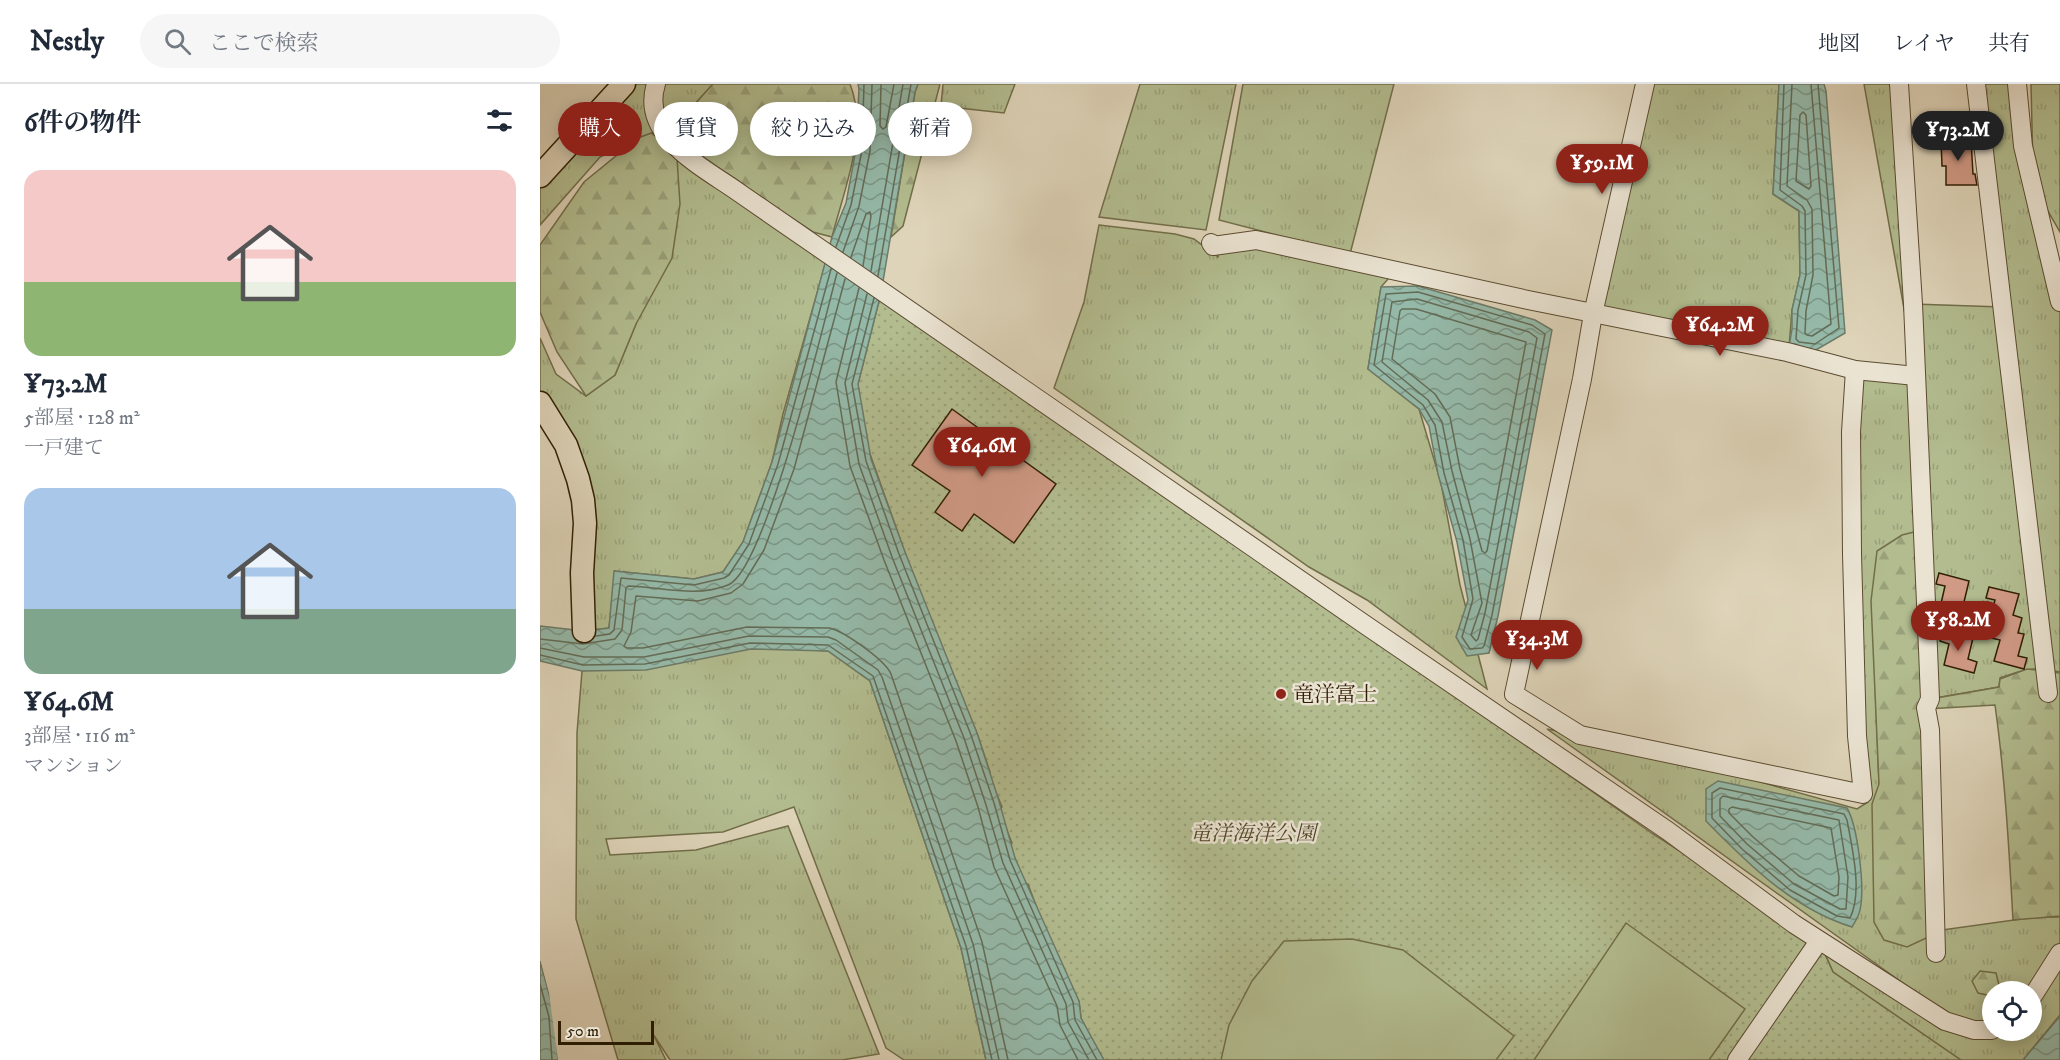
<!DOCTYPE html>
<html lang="ja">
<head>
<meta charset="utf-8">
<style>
	body { margin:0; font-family:"IM FELL DW Pica","Noto Serif JP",serif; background:#f6f6f7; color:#1f2937; height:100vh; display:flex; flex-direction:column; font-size:22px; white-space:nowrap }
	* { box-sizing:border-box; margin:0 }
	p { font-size:20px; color:#747a83 }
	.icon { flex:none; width:33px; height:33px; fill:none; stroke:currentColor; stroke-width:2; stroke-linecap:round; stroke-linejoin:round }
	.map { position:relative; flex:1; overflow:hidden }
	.details { display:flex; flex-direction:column; background:#fff; width:540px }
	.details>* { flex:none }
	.hud { position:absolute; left:18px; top:18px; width:570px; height:54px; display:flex; gap:12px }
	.buttons { position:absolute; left:1442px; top:897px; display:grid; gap:12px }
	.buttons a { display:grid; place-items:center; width:60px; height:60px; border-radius:50%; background:#fff; box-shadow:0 3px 15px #0003; font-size:30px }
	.scale { position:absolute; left:18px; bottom:15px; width:96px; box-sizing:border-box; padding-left:6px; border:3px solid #311f04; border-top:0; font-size:16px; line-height:21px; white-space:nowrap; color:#311f04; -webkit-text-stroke:4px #eae3d2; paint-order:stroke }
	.price { position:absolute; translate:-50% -51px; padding:0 14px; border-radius:21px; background:#8f2418; color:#fff; font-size:20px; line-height:39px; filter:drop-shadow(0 2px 3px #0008) }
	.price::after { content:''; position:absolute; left:50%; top:36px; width:18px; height:14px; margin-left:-9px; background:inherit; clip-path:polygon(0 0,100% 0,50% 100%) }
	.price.selected { background:#222; color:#fff }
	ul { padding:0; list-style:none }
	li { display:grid; align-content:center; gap:12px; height:318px; padding:0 24px }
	li span { display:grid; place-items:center; height:186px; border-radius:18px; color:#555 }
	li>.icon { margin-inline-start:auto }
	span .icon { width:108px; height:108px; fill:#fffc; stroke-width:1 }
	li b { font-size:26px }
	h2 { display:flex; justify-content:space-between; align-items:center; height:72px; padding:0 24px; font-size:26px }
	.tag { padding:0 21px; border-radius:27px; background:#fff; box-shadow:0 3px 15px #0003; font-size:21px; line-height:54px }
	.tag.selected { background:#8f2418; color:#fff }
	header { display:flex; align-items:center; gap:36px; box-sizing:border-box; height:84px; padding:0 30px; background:#fff; border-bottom:2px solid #e0e1e3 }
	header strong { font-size:28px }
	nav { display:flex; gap:33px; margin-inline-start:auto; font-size:21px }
	.search { width:420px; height:54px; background:#f6f6f7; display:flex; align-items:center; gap:15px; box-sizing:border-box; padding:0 21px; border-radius:33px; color:#747a83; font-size:22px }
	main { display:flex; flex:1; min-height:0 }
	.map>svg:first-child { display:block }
	.grass { fill:url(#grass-tufts); stroke:#726e4a; stroke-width:1.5; fill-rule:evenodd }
	.forest { fill:url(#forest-firs); stroke:#726e4a; stroke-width:1.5 }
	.park { fill:url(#park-dots); stroke:#726e4a; stroke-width:1.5 }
	.garden { fill:#b2bc8f; stroke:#726e4a; stroke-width:1.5 }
	.water { fill:url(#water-waves); stroke:#6d7b67; stroke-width:1.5 }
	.pier { fill:#ded4b9 }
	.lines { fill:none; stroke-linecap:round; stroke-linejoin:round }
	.shore { stroke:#636c56; stroke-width:1.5 }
	.building { fill:#d09a85; stroke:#311f04; stroke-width:1.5 }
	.minor-casing { stroke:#5c4c31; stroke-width:20 }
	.major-casing { stroke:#311f04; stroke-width:25 }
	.minor { stroke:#eae3d2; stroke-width:18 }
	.major { stroke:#ded4b9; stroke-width:22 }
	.poi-dot { fill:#8f2418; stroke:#eae3d2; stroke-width:2 }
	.labels { text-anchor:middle; stroke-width:5; stroke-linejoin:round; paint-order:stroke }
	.poi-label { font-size:21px; fill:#311f04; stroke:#eae3d2; text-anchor:start }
	.park-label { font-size:21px; font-style:italic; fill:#514627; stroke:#eae3d2 }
</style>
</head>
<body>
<header>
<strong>Nestly</strong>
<div class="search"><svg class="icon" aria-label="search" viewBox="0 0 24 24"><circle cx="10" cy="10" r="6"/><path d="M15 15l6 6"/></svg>ここで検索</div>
<nav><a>地図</a><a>レイヤ</a><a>共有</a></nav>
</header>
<main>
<section class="details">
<h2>6件の物件<svg class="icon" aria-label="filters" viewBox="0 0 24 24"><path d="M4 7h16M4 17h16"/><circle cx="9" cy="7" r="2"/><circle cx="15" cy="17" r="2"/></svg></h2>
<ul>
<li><span style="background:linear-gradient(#f6c9c9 60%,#8fb573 0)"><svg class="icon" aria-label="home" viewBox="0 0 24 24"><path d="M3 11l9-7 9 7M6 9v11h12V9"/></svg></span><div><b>¥73.2M</b><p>5部屋 · 128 m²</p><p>一戸建て</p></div></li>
<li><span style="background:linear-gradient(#a9c7e8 65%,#7fa58c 0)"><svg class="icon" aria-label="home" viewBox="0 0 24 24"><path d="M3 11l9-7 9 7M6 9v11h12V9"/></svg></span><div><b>¥64.6M</b><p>3部屋 · 116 m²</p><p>マンション</p></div></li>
</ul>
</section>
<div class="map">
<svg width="1520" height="976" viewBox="0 0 1520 976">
	<defs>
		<pattern id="grass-tufts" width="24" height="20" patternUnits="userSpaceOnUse" patternTransform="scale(1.5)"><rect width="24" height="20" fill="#b2bc8f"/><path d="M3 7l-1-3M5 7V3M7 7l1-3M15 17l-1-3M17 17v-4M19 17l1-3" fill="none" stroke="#9aa17a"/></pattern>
		<pattern id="forest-firs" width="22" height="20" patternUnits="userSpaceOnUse" patternTransform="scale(1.5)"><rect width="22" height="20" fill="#b2bc8f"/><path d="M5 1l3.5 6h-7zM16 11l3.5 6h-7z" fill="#9aa17a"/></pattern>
		<pattern id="park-dots" width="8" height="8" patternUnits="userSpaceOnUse" patternTransform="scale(1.5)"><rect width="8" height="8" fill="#b2bc8f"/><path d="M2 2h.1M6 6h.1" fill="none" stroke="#9aa17a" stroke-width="1.8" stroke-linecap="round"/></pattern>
		<pattern id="water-waves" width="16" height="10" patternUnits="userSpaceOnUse" patternTransform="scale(1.5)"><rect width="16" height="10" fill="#95b9a9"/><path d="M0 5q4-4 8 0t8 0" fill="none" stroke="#7a9687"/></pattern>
	</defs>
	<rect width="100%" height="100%" fill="#ded4b9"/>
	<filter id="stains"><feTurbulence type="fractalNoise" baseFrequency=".00333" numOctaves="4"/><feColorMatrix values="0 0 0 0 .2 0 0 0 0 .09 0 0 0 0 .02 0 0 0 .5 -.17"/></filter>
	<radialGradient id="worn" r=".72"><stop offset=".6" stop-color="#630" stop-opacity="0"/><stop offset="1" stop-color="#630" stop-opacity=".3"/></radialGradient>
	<g class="grass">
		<path d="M 85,0 L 173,0 L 133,44 L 119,27 L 121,45 L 60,73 L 0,141 L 0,95 Z"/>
		<path d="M 403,0 L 475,0 L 464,29 L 401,22 Z"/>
		<path d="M 600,0 L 696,0 L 666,146 L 559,133 Z"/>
		<path d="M 703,0 L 854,0 L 810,170 L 679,136 Z"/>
		<path d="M 1105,0 L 1239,0 L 1233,110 L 1259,127 L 1260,191 L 1252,226 L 1249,263 L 1053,230 Z"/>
		<path d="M 1324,0 L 1359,0 L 1373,220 L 1462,223 L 1436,0 L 1474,0 L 1493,86 L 1491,0 L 1520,0 L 1520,148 L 1498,110 L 1520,218 L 1520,588 C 1494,582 1484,585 1460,594 L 1459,603 L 1390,615 L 1332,521 L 1339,700 L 1395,847 L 1495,833 L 1520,833 L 1520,931 L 1483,976 L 1420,976 L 1293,888 L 1279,857 L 1367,902 L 1007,645 L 1084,660 L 1317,725 L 1328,718 L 1316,609 L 1315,286 L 1376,292 ZM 1452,908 L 1491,908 L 1491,946 L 1452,946 Z"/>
		<path d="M 137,75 L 288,170 L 243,330 L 232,378 L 203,458 L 183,488 L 154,495 L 75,487 L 69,544 L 44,547 L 38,395 L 0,330 L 0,254 L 16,290 L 46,312 L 75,291 L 96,240 Z"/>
		<path d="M 559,141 L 635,150 L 654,155 L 678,173 L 681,161 L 709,157 L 855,187 L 841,203 L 828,285 L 879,325 L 901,399 L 920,501 L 947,605 L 827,516 L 769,483 L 514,304 L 544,218 Z"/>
		<path d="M 198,554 L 254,565 L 288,567 L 330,597 L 421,864 L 446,976 L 364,976 L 346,964 L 254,723 L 183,748 L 66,755 L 70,771 L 156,766 L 248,742 L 339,970 L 302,976 L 130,976 L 113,950 L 126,976 L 78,976 L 36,835 L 37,649 L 42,587 Z"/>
	</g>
	<g class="forest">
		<path d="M 173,0 L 310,0 C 329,48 304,105 292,153 L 273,148 L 241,127 L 152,65 L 133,44 Z"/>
		<path d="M 378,0 L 400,0 L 363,142 L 351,153 L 375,8 Z"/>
		<path d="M 111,49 L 121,56 L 137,75 L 140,120 L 132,174 L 96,240 L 75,291 L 46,312 L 17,268 L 0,228 L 0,161 L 44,98 L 98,54 Z"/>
		<path d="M 1382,446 L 1390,615 L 1459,603 L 1460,595 L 1487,585 L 1520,589 L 1520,832 L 1473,836 C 1469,764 1465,693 1455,621 L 1386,625 L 1395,850 L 1367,863 L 1344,856 L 1334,838 L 1332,720 L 1339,700 L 1331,517 L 1337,467 L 1362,451 Z"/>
		<path d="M 1440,887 L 1456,889 L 1460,905 L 1457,907 L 1452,908 L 1452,912 L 1438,909 L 1432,897 Z"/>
	</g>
	<path class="park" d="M 341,209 L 1113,750 L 1279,857 L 1293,888 L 1421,976 L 560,976 L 541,934 L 539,917 L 529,910 L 488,800 L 485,799 L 470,762 L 472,759 L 459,727 L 462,723 L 449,691 L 450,688 L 437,649 L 386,528 L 324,353 L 318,300 Z"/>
	<g class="garden">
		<path d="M 1086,839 L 1205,925 L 1169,976 L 994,976 Z"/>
		<path d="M 812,855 L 863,866 L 974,952 L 956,976 L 681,976 L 689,941 L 712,897 L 744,857 Z"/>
	</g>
	<g class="water">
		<path d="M 318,0 L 378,0 L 375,8 L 341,209 L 318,300 L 331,375 L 365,468 L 437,649 L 459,717 L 475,774 L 539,917 L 541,934 L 564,976 L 446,976 L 421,864 L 330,597 L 288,567 L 211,565 L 106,586 L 42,587 L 0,577 L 0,542 L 44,547 L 69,544 L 74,487 L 154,495 L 183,488 L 203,458 L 232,378 L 292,153 L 306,119 L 316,65 L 319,5 Z"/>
		<path d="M 1239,0 L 1284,0 L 1286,7 L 1305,249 L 1276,266 L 1249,263 L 1252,245 L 1252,226 L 1260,191 L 1259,127 L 1233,110 Z"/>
		<path d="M 878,202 L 995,236 L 1012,246 L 958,532 L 949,569 L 927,572 L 916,553 L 928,516 L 917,458 L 898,390 L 889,342 L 879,325 L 828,285 L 841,203 Z"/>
		<path d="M 1178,697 L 1307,724 C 1318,743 1325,804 1320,826 C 1319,832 1315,838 1312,843 C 1253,825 1208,780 1166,737 L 1166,705 Z"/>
		<path d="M 0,877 L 15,932 L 18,976 L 0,976 Z"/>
		<path d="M 1520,932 L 1520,976 L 1483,976 Z"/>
	</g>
	<path class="pier" d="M 0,874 L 3,877 L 18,932 L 21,976 L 18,976 L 9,909 Z"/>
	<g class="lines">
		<g class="shore">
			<path d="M 341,0 L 340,42 L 343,45 L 346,43 L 354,0"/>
			<path d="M 1244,0 L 1240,106 L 1262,122 L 1265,127 L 1266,191 L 1258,226 L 1256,255 L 1259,258 L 1275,260 L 1299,244 L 1278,0"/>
			<path d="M 1252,0 L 1247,102 L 1267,116 L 1272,125 L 1273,191 L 1266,227 L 1265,249 L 1267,251 L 1272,252 L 1291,240 L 1271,0"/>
			<path d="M 1263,28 L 1266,31 L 1271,102 L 1269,105 L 1256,97 L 1260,31 Z"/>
			<path d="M 296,163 L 311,121 L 322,66 L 324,0"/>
			<path d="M 303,168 L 319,122 L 330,67 L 332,0"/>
			<path d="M 311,173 L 326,130 L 330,128 L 331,132 L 323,182"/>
			<path d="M 331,187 L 363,0"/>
			<path d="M 338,192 L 371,0"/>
			<path d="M 305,195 L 254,385 L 224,466 L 203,500 L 191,509 L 158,517 L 96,512 L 91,548 L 84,562 L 87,564 L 103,564 L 207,543 L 289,544 C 304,547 345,576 351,590 L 442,858 L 468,976"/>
			<path d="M 319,204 L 296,298 L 310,382 L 344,476 L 416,657 L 438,723 L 454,783 L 517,922 L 520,941 L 538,976"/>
			<path d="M 878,208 L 992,241 L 1005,250 L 952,531 L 944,562 L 942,564 L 930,565 L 922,553 L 933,515 L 923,456 L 904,389 L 895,341 L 883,321 L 834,281 L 846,210 Z"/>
			<path d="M 327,210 L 305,299 L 319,380 L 352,473 L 424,654 L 446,721 L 463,779 L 526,920 L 528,938 L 549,976"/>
			<path d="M 334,214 L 312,300 L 326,377 L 359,470 L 431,651 L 454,719 L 470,776 L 533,918 L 535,936 L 557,976"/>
			<path d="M 877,215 L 989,248 L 997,254 L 945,529 L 938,555 L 936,557 L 931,551 L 942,519 L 930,455 L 912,387 L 902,338 L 888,316 L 842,278 L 852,218 Z"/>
			<path d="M 862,225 L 876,225 L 986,258 L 947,467 L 945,469 L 942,467 L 920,385 L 910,333 L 895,310 L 852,275 L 860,227 Z"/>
			<path d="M 56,552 L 70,550 L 74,546 L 81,494 L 154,501 L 184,494 L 189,491 L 209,460 L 238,380 L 291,185"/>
			<path d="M 0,555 L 43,560 L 75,555 L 82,546 L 86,504 L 88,502 C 121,503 156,514 188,501 C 226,486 284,237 297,189"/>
			<path d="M 0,564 L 44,573 L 104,573 L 209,552 L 288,553 L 296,556 L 338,586 L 342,593 L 433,860 L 459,976"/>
			<path d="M 0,571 L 43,581 L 105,580 L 210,559 L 288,561 L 333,592 L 426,862 L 452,976"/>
			<path d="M 1180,704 L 1304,730 L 1307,736 C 1312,764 1323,808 1310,834 L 1297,832 L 1250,806 L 1202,765 L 1172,734 L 1172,709 Z"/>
			<path d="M 1183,712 L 1299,736 L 1308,793 L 1306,825 L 1300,825 L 1254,800 L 1207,760 L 1180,732 L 1180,715 Z"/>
			<path d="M 1192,723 L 1291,744 L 1299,793 L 1298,811 L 1294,812 L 1259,792 L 1213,753 L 1189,729 L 1189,725 Z"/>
			<path d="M 0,900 L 9,933 L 12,976"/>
		</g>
	</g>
	<g class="building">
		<path d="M 1401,56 L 1431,56 L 1433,90 L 1435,90 L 1437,101 L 1406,101 L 1406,82 L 1402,82 Z"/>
		<path d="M 412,325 L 516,400 L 474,459 L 434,430 L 422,447 L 395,428 L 410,407 L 372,381 Z"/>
		<path d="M 1399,489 L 1429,497 L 1424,518 L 1433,520 L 1430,532 L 1400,524 L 1405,502 L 1396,500 Z"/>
		<path d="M 1449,503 L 1479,510 L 1473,531 L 1482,534 L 1478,549 L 1484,550 L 1478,572 L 1487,574 L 1484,585 L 1454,577 L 1460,556 L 1451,554 L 1455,539 L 1449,537 L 1455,516 L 1446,514 Z"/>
		<path d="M 1403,546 L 1433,554 L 1428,575 L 1437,578 L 1434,589 L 1404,581 L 1409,560 L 1400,557 Z"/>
	</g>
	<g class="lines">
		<g class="minor-casing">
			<g id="minor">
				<path d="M 116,0 C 99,53 165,84 201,110 L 827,542 L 1128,747 L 1254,840 L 1405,937 L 1434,946 L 1452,946"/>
				<path d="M 1105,0 L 1053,230 L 1042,295 L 974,610 L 1040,651 L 1323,710 L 1317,652 L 1312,470 L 1311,348 L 1315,286"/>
				<path d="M 1359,0 L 1373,220 L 1388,565 L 1390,615 L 1386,624 L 1390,646 L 1396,869"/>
				<path d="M 1436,0 L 1508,609"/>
				<path d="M 1477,0 L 1483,62 L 1520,218"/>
				<path d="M 671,159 L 673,162 L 716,156 L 988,216 L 1247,268 L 1315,286 L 1376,292"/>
				<path d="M 1491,915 L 1520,869"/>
				<path d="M 1197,976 L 1279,857"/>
			</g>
		</g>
		<g class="major-casing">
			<g id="major">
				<path d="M 0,92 L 84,0"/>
				<path d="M 0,319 L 26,361 L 38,395 L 43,416 L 45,439 L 42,489 L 44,547"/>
			</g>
		</g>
		<use href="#minor" class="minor"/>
		<use href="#major" class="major"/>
	</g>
	<circle class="poi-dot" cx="741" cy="610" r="6"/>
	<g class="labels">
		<g class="poi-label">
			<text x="753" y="617">竜洋富士</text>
		</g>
		<g class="park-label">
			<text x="713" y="756">竜洋海洋公園</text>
		</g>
	</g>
	<rect width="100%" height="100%" filter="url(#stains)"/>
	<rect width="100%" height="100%" fill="url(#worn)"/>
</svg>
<div class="buttons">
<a><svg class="icon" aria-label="locate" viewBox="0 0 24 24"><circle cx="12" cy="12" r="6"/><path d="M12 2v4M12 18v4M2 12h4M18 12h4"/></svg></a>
</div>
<div class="scale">50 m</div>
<b class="price selected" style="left:1418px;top:78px">¥73.2M</b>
<b class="price" style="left:1062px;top:111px">¥59.1M</b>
<b class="price" style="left:1180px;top:273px">¥64.2M</b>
<b class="price" style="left:442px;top:394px">¥64.6M</b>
<b class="price" style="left:1418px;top:568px">¥58.2M</b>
<b class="price" style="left:997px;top:587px">¥34.3M</b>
<div class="hud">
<a class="tag selected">購入</a>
<a class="tag">賃貸</a>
<a class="tag">絞り込み</a>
<a class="tag">新着</a>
</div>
</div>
</main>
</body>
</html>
